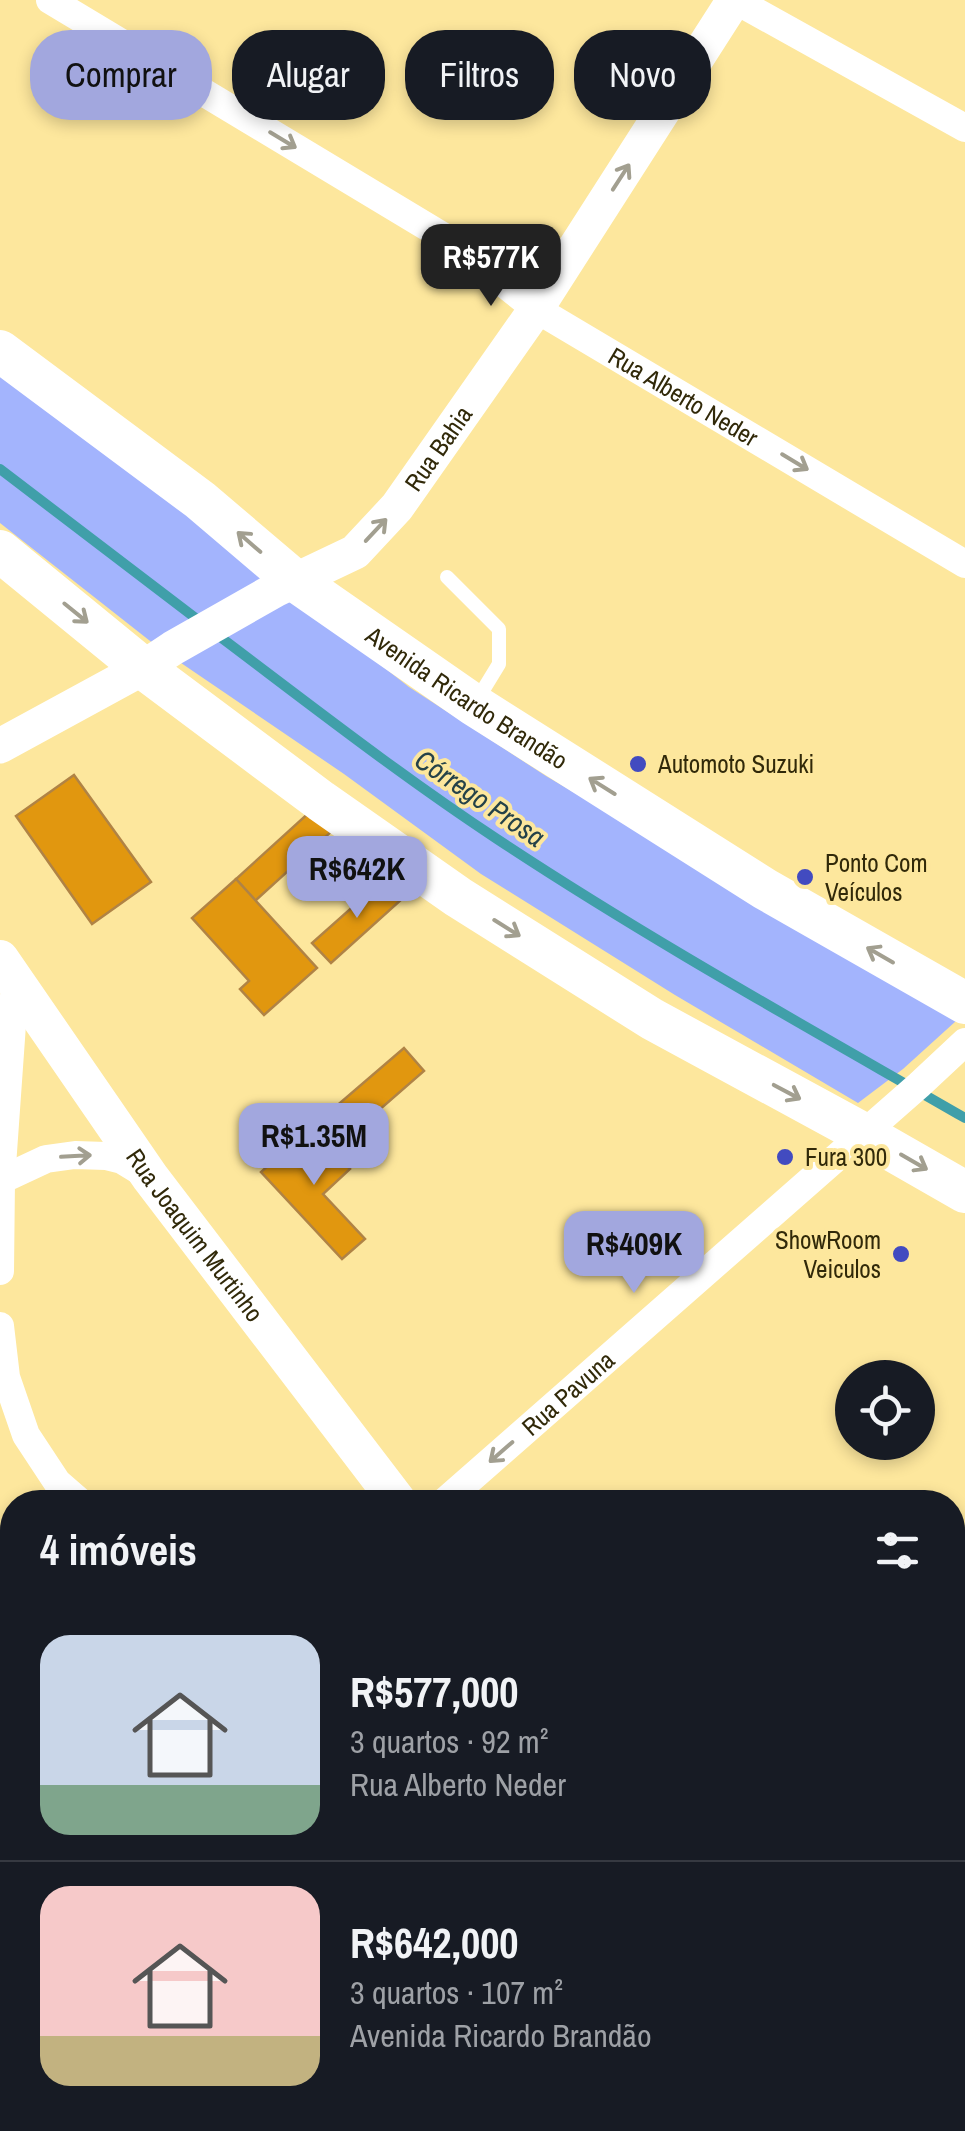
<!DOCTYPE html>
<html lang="pt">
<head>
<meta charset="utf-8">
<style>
	body { margin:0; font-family:"Archivo Narrow",sans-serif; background:#242831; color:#f1f3f6; height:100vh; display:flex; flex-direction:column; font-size:38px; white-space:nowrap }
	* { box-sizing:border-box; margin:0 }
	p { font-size:32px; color:#9ea1a6 }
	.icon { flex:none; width:55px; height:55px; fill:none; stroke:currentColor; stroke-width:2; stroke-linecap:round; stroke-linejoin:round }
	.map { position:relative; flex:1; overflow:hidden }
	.panel { position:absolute; left:0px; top:1490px; width:965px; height:642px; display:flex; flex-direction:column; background:#171b24; border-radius:40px 40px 0 0; box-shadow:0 5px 15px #0003 }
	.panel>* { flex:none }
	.hud { position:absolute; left:30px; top:30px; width:905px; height:90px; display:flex; gap:20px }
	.fabs { position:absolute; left:835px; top:1360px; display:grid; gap:20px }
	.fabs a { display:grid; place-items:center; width:100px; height:100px; border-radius:50%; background:#171b24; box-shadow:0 5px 15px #0003; font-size:50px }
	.price { position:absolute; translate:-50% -85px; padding:0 22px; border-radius:20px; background:#a2a7de; color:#111; font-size:32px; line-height:65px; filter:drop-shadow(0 2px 5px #0008) }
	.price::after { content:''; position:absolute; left:50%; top:60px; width:30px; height:22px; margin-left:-15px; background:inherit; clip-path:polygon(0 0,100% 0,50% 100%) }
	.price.active { background:#222; color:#fff }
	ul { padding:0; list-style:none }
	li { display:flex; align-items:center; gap:30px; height:250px; padding:0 40px }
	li+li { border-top:2px solid #363941 }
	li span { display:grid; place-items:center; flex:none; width:280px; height:200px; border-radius:30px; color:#555 }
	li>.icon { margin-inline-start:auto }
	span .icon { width:120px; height:120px; fill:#fffc; stroke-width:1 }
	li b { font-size:42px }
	h2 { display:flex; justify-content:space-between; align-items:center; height:120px; padding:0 40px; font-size:42px }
	.chip { padding:0 35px; border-radius:40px; background:#171b24; box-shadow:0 5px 15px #0003; font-size:35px; line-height:90px }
	.chip.active { background:#a2a7de; color:#111 }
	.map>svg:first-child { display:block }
	.green { fill:#a3b4fd }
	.forest { fill:#8b9def }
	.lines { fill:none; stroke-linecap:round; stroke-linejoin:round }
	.stream { stroke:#409fa9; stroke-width:10 }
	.building { fill:#e1970f; stroke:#b08345; stroke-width:2.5 }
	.path { stroke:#a3935c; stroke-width:6; stroke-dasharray:8 5; stroke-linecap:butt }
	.service { stroke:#fff; stroke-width:14 }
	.minor { stroke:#fff; stroke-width:28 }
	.tertiary { stroke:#fff; stroke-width:35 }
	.secondary { stroke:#fff; stroke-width:38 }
	.primary { stroke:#fff; stroke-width:42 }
	.oneway { stroke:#a29f90 }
	.poi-dot { fill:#424bc0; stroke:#fde79d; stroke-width:4 }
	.labels { text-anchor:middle; stroke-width:8; stroke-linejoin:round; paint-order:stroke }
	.street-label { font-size:25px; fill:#312909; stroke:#fde79d }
	.poi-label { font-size:25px; fill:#312909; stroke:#fde79d; text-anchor:start }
	.water-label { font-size:28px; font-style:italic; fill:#254249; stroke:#fde79d }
</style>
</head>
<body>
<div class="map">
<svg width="965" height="2131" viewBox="0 0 965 2131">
	<rect width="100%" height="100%" fill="#fde79d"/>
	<g class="green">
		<path d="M 0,367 L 409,687 L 546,776 L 757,900 L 956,1021 L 903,1069 L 858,1103 L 675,995 L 481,874 L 344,774 L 159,648 L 0,523 Z"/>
		<path d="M 0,1672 L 12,1686 L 12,2120 L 199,2120 L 189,2131 L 10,2131 L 0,2121 Z"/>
	</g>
	<path class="forest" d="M 298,2120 L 583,2120 L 589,2131 L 288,2131 Z"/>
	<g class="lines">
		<g class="stream">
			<path d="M 0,469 L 202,623"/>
			<path d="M 215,633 C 308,703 400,775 497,839 C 648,939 807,1027 965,1118"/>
			<path d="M 0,1769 L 12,1778"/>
			<path d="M 0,1882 L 12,1890"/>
			<path d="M 404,2120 L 409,2131"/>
		</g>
	</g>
	<g class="building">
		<path d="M 74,775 L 151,882 L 92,924 L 16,816 Z"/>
		<path d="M 313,809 L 332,831 L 255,901 L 236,879 Z"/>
		<path d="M 236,879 L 317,968 L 264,1015 L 240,989 L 249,981 L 192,918 Z"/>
		<path d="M 384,879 L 402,899 L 331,963 L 312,943 Z"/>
		<path d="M 404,1048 L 424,1071 L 355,1131 L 334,1108 Z"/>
		<path d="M 311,1126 L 350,1169 L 323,1194 L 365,1239 L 342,1259 L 261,1172 Z"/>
	</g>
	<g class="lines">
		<g class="path">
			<path d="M 0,1854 L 12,1863"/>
			<path d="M 0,2098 L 12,2108"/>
			<path d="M 40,2120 L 48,2123 L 67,2120"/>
		</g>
		<path class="service" d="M 447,577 L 499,629 L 499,664 L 477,700"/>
		<g class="minor">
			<path id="s1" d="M 50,0 L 449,240 L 536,309 L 965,564"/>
			<path d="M 735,0 L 965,128"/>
			<path d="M 1,1180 L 46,1159 L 75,1155 L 106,1156 L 122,1160 L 145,1174"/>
			<path d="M 0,1271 L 1,1180 L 15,982"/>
			<path d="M 0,1326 L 6,1377 L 26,1435 L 57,1482 L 80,1502"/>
			<path id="s2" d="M 444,1502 L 919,1085 L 965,1042"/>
			<path d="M 952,1588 L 965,1577"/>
			<path d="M 952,2083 L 965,2072"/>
			<path d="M 231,2131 L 241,2120"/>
			<path d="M 901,2131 L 913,2120"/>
		</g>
		<path class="tertiary" id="s3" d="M 0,746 L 143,668 L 173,648 L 275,590 L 355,552 L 397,507 L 536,309 L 734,0"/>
		<g class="secondary">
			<path id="s4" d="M 0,959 L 150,1177 L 398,1502"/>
			<path d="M 815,2120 L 823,2131"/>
		</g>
		<g class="primary">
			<path id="s5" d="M 0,351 L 200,500 L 294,580 L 474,705 L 765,889 L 965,1003"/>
			<path d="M 0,551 L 143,668 L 321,801 L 458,897 L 652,1019 L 862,1133 L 965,1192"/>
		</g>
	</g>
	<defs><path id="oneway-shaft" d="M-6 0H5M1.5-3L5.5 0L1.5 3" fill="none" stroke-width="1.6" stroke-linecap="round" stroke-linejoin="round" transform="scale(2.5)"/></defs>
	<g class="oneway">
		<use href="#oneway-shaft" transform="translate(283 140) rotate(31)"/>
		<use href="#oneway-shaft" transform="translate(621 177) rotate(-57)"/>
		<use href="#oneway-shaft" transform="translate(795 462) rotate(31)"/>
		<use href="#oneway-shaft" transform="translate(376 530) rotate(-47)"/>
		<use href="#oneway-shaft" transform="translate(249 542) rotate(-139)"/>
		<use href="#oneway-shaft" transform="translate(76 613) rotate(39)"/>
		<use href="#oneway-shaft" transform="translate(602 786) rotate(-148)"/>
		<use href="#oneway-shaft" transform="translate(507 928) rotate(32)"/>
		<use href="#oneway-shaft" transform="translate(880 955) rotate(-150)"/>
		<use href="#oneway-shaft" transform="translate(787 1092) rotate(28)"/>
		<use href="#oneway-shaft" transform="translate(76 1156) rotate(-3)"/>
		<use href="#oneway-shaft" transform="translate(914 1162) rotate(30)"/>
		<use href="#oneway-shaft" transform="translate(501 1452) rotate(139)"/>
	</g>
	<g class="poi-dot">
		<circle cx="638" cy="764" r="10"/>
		<circle cx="805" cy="877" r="10"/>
		<circle cx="785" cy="1157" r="10"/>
		<circle cx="901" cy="1254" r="10"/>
	</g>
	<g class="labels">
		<g class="street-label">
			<text dy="9" stroke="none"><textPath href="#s1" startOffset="748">Rua Alberto Neder</textPath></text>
			<text dy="9" stroke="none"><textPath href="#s3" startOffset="538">Rua Bahia</textPath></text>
			<text dy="9" stroke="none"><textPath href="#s5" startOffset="582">Avenida Ricardo Brandão</textPath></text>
			<text dy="9" stroke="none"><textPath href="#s4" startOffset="338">Rua Joaquim Murtinho</textPath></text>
			<text dy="9" stroke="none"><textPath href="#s2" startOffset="165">Rua Pavuna</textPath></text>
		</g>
		<g class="poi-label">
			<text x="658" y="773">Automoto Suzuki</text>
			<text x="825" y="872">Ponto Com<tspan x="825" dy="29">Veículos</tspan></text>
			<text x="805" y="1166">Fura 300</text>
			<text x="881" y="1249" text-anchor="end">ShowRoom<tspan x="881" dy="29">Veiculos</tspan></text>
		</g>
		<g class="water-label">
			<text transform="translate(480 798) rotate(34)" y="10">Córrego Prosa</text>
		</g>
	</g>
</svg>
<div class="fabs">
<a><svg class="icon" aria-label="locate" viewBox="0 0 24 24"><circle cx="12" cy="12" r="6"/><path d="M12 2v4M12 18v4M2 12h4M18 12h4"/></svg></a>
</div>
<b class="price active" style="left:491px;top:309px">R$577K</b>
<b class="price" style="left:357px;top:921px">R$642K</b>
<b class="price" style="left:314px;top:1188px">R$1.35M</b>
<b class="price" style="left:634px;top:1296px">R$409K</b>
<div class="hud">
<a class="chip active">Comprar</a>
<a class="chip">Alugar</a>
<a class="chip">Filtros</a>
<a class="chip">Novo</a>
</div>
<section class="panel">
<h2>4 imóveis<svg class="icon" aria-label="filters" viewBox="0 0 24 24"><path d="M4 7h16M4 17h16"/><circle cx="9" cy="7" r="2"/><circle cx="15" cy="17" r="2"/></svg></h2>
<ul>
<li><span style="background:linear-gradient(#c9d6e8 75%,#7fa58c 0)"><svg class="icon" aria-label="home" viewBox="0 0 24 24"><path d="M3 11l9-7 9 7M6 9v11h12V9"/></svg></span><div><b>R$577,000</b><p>3 quartos · 92 m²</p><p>Rua Alberto Neder</p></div></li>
<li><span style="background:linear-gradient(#f6c9c9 75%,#c2b280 0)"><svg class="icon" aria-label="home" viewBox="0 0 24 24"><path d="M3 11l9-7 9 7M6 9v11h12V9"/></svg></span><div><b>R$642,000</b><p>3 quartos · 107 m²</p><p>Avenida Ricardo Brandão</p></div></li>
</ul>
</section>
</div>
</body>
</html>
